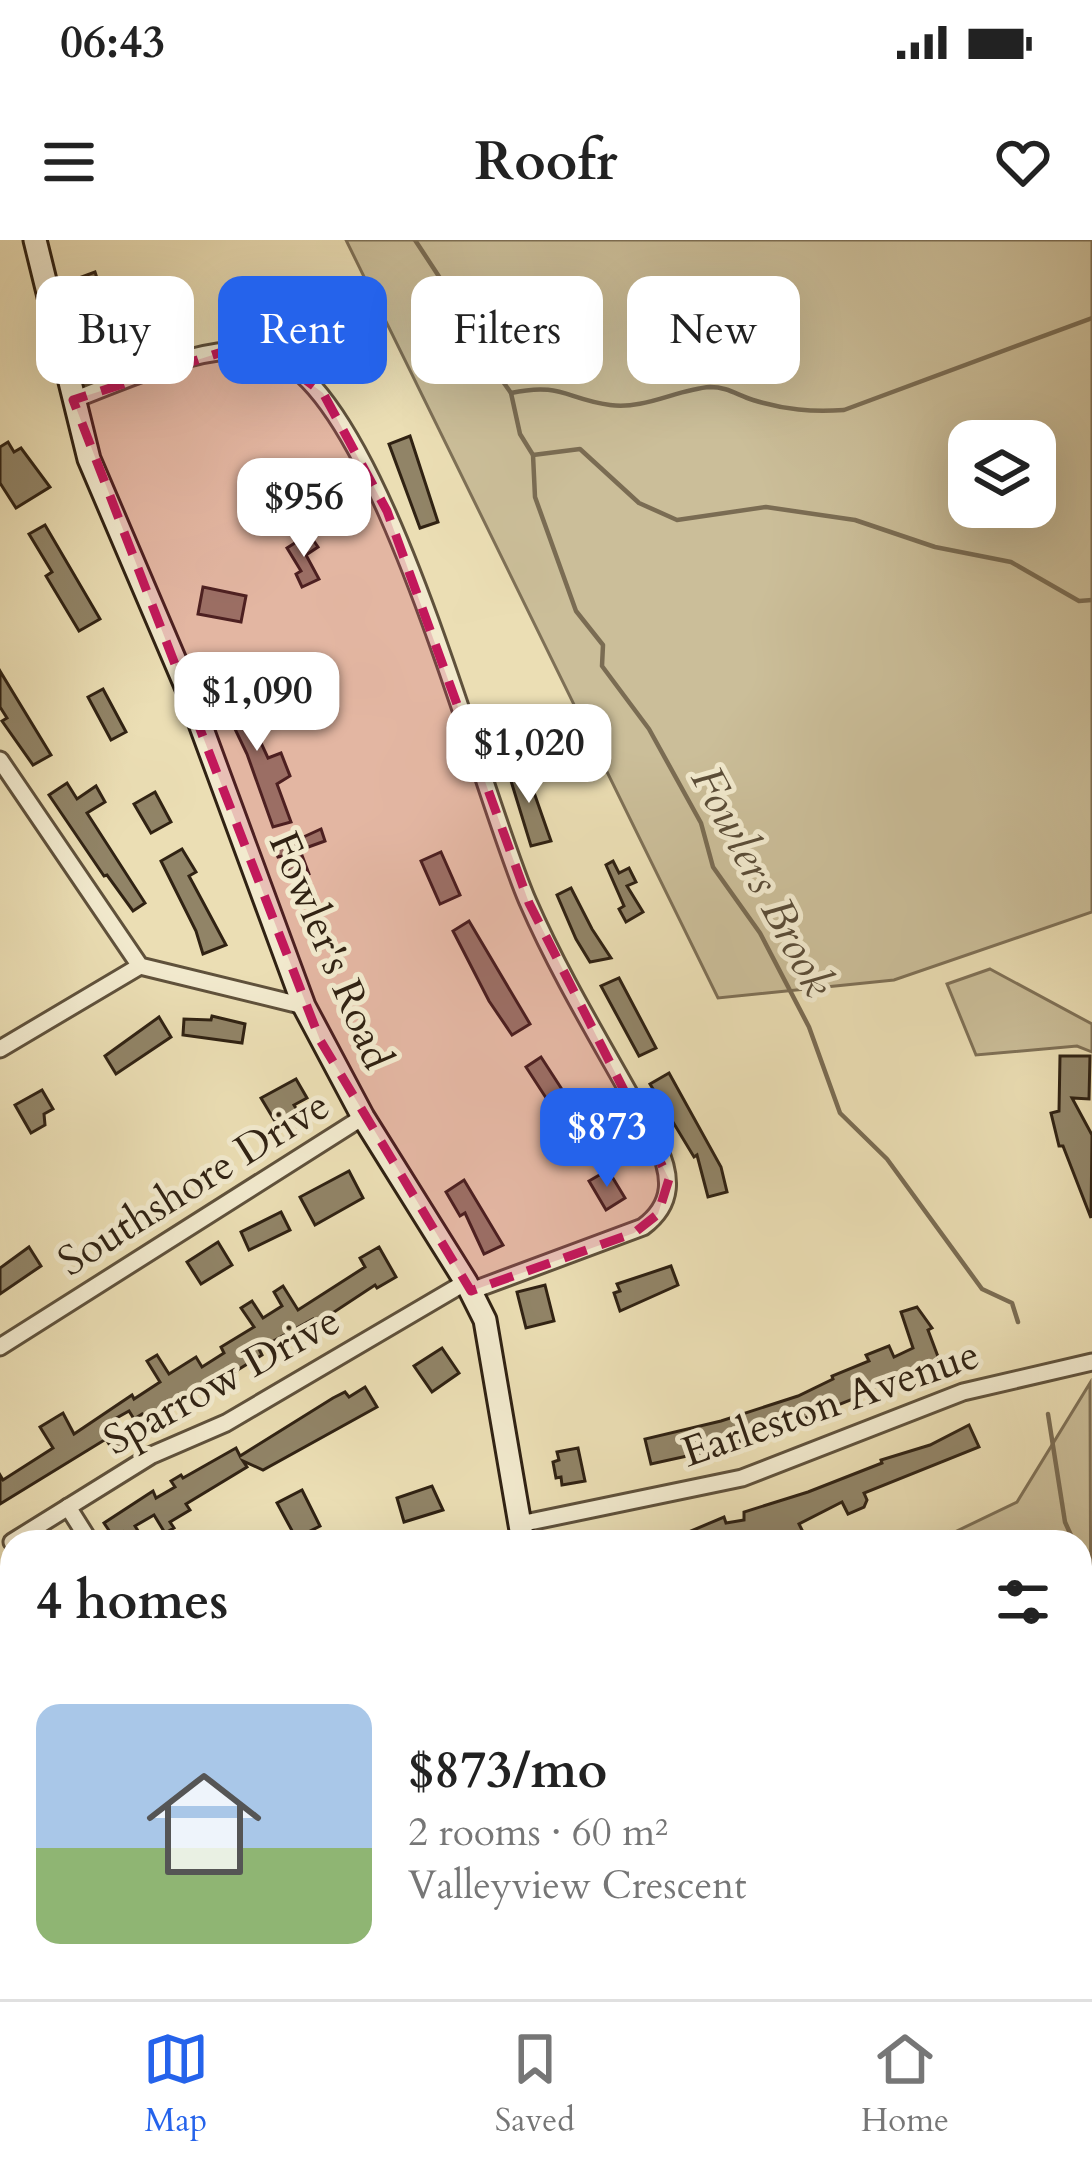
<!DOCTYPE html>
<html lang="en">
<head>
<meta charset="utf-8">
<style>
	body { margin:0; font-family:Cardo,serif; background:#f2f2f2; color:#222; height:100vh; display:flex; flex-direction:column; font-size:45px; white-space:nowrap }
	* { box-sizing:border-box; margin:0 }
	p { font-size:39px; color:#767676 }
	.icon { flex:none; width:66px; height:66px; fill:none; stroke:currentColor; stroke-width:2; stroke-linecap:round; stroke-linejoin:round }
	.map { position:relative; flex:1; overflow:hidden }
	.panel { position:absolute; left:0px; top:1290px; width:1092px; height:471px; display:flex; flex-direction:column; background:#fff; border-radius:36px 36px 0 0; box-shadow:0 12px 48px #0002 }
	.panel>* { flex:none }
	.hud { position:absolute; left:36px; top:36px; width:1020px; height:108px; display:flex; gap:24px }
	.buttons { position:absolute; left:948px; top:180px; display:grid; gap:24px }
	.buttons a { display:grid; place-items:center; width:108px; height:108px; border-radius:24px; background:#fff; box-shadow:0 12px 48px #0002; font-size:60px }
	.price { position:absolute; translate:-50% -102px; padding:0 27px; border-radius:24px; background:#fff; color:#222; font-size:39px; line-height:78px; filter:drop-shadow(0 3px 6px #0008) }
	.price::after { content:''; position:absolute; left:50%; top:72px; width:36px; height:27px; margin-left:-18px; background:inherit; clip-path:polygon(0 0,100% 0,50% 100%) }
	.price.on { background:#2563eb; color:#fff }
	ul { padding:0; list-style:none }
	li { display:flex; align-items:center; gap:36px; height:300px; padding:0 36px }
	li span { display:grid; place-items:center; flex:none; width:336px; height:240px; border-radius:24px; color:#555 }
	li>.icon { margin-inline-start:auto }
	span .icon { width:144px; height:144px; fill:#fffc; stroke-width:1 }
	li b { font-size:51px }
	h2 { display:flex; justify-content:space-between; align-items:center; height:144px; padding:0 36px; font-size:51px }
	.pill { padding:0 42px; border-radius:24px; background:#fff; box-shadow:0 12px 48px #0002; font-size:42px; line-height:108px }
	.pill.on { background:#2563eb; color:#fff }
	.status { display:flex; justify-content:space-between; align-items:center; height:84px; padding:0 60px; background:#fff; direction:ltr }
	.status svg { height:33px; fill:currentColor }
	header { display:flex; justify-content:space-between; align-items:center; height:156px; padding:0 36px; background:#fff; font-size:54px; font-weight:700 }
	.tabs { display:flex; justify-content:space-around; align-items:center; height:168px; border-top:3px solid #e0e0e0; background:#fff; font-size:33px; color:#767676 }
	.tabs a { display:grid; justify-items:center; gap:6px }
	.tabs .on { color:#2563eb }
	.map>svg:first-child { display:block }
	.green { fill:#cbbe99; stroke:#7e7056; stroke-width:3; fill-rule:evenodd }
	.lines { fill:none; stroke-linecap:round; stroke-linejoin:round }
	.stream { stroke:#7a6c53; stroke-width:4.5 }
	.building { fill:#918467; stroke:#302213; stroke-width:3 }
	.street-casing { stroke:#5f513b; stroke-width:21 }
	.secondary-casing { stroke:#302213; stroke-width:27 }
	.street { stroke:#f2eace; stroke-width:15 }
	.secondary { stroke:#f2eace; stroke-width:21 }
	.marked { fill:#c2185b; fill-opacity:0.2; stroke:#c2185b; stroke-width:9; stroke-dasharray:24 15; stroke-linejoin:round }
	.labels { text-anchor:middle; stroke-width:10; stroke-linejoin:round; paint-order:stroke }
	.street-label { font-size:42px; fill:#302213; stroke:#f2eace }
	.water-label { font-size:45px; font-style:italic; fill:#5b4d38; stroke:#f2eace }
</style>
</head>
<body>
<div class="status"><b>06:43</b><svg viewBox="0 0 49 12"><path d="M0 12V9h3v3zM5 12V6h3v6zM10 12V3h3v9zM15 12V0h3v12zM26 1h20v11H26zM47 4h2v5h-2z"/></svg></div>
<header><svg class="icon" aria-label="menu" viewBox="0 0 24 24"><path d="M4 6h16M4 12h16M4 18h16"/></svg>Roofr<svg class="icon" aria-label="heart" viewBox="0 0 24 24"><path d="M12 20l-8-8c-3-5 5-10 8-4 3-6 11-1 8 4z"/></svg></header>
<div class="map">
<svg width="1092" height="1759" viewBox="0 0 1092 1759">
	<rect width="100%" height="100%" fill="#ebdeb4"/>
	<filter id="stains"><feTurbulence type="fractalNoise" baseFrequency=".00167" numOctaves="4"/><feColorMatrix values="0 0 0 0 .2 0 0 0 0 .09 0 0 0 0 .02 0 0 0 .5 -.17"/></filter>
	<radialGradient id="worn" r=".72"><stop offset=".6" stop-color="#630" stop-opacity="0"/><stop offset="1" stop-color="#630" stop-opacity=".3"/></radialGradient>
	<g class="green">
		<path d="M 346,0 L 1092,0 L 1092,672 L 894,740 L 718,758 ZM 1035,201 L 1035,267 L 969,267 L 969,201 Z"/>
		<path d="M 990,729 L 1092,784 L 1092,812 L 1077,806 L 976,815 L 947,744 Z"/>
		<path d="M 1090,1143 L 1092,1759 L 959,1759 L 953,1749 L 1080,1749 L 1080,1302 L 934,1302 L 1017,1262 Z"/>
	</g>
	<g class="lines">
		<g class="stream">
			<path d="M 415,0 L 459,67 L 466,89 L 511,153 L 520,194 L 533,215 L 535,257 L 576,371 L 603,405 L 602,426 L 649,489 L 701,583 L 713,627 L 760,693 L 809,787 L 840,873 L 887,919 L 982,1049 L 1012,1063 L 1018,1082"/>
			<path d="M 511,153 C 561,142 566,159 610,165 C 644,170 678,149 710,147 C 728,147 737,155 753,160 C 785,170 812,172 844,170 L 1092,78"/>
			<path d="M 533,215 L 580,209 L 639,263 L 677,280 L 766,267 L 855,280 L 935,307 L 1011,322 L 1079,361 L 1092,360"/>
			<path d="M 1048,1174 L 1065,1282 L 1074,1302"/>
			<path d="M 1080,1314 L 1092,1341"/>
		</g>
	</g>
	<g class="building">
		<path d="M 95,32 L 119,107 L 103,113 L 79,38 Z"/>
		<path d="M 410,196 L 438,282 L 420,288 L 389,204 Z"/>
		<path d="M 8,202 L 14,212 L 21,208 L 50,247 L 16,268 L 0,243 L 0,207 Z"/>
		<path d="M 326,257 L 341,281 L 319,294 L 304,270 Z"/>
		<path d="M 45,285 L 100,379 L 79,391 L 46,336 L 52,332 L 29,294 Z"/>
		<path d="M 309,294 L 318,307 L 306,315 L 319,339 L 302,347 L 296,334 L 301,331 L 287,308 Z"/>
		<path d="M 203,347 L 246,356 L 241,382 L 198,374 Z"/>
		<path d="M 0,431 L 51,515 L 33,525 L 2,481 L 7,478 L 0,467 Z"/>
		<path d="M 230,436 L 268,518 L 281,513 L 290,536 L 277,544 L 291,582 L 273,587 L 247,514 L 214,445 Z"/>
		<path d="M 103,449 L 126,492 L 111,500 L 88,457 Z"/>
		<path d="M 524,524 L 551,601 L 531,606 L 507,528 Z"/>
		<path d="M 67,543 L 77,559 L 96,546 L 105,562 L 87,573 L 145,663 L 133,671 L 107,635 L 104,636 L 49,555 Z"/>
		<path d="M 155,552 L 171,582 L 151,593 L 134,564 Z"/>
		<path d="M 321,589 L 325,601 L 300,610 L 309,634 L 293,641 L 283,616 L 278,617 L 275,610 Z"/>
		<path d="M 182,609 L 196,632 L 189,636 L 226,705 L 203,714 L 196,691 L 161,621 Z"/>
		<path d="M 441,612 L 460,655 L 440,664 L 421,621 Z"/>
		<path d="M 613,621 L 619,633 L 629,628 L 636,642 L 627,646 L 643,672 L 626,682 L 619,669 L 624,666 L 606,625 Z"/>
		<path d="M 571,648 L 592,689 L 611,718 L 590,722 L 576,699 L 557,655 Z"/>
		<path d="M 469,681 L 530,784 L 512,795 L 489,761 L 453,691 Z"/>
		<path d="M 619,738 L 656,808 L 639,816 L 601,746 Z"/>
		<path d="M 212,776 L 245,784 L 242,803 L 183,795 L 184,779 L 211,780 Z"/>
		<path d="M 159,777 L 171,797 L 116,834 L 105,816 Z"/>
		<path d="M 1060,816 L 1090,816 L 1089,859 L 1072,858 L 1092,895 L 1091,978 L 1063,906 L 1059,906 L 1051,873 L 1059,871 Z"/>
		<path d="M 541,817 L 565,854 L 550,864 L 526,827 Z"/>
		<path d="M 669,833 L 721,927 L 727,952 L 708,957 L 697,915 L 694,917 L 650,844 Z"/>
		<path d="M 296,839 L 307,858 L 294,865 L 297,870 L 276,883 L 261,858 Z"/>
		<path d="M 42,850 L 53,869 L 44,874 L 45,885 L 31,893 L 15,865 Z"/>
		<path d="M 608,930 L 625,958 L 606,970 L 589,941 Z"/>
		<path d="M 349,931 L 363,958 L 315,985 L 300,957 Z"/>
		<path d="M 464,940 L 503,1005 L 484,1014 L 465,973 L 460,976 L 446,952 Z"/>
		<path d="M 281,972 L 290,990 L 249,1010 L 241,992 Z"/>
		<path d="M 218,1002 L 232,1025 L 201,1044 L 187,1022 Z"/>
		<path d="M 29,1007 L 41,1026 L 0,1054 L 0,1028 Z"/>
		<path d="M 379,1007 L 396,1037 L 377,1048 L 375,1045 L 316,1084 L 313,1079 L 259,1109 L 262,1115 L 208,1148 L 205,1143 L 145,1179 L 142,1174 L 134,1179 L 129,1171 L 113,1180 L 124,1208 L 115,1214 L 106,1199 L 0,1264 L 0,1235 L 3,1240 L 53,1208 L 40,1187 L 63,1173 L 74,1194 L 132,1155 L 134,1159 L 160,1142 L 147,1121 L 157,1115 L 169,1134 L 196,1117 L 202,1127 L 224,1113 L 221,1107 L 254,1087 L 241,1068 L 252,1061 L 263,1078 L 282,1066 L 274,1052 L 283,1046 L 298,1070 L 365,1027 L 360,1018 Z"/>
		<path d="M 671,1026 L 678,1045 L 620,1071 L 614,1053 L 620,1051 L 617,1044 Z"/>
		<path d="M 545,1045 L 554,1081 L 526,1088 L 517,1052 Z"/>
		<path d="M 917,1067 L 932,1088 L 928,1090 L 940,1122 L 886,1145 L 861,1149 L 863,1155 L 744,1203 L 743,1200 L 719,1209 L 651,1224 L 645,1199 L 721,1181 L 798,1156 L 833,1139 L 832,1136 L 869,1121 L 866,1115 L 889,1106 L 894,1117 L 913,1108 L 901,1072 Z"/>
		<path d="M 442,1108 L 459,1133 L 432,1152 L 414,1126 Z"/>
		<path d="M 365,1147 L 377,1167 L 263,1230 L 243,1221 L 247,1227 L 186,1264 L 190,1270 L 170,1282 L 174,1288 L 165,1293 L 154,1275 L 135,1286 L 145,1302 L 128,1302 L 123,1292 L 114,1298 L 104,1283 L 153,1251 L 156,1258 L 175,1247 L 171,1241 L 181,1235 L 183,1238 L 236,1208 L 240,1216 L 333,1158 L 345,1152 L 349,1157 Z"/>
		<path d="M 969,1185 L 979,1207 L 864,1253 L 867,1260 L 864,1267 L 848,1274 L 842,1262 L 799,1284 L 802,1290 L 776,1300 L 774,1296 L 748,1302 L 665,1302 L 724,1277 L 726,1283 L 744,1280 L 744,1272 L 808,1252 L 882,1223 L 881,1220 L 930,1205 Z"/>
		<path d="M 578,1208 L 585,1241 L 562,1245 L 561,1237 L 556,1238 L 553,1222 L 559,1220 L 557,1212 Z"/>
		<path d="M 432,1246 L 443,1270 L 404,1282 L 397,1258 Z"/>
		<path d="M 302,1250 L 320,1286 L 296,1298 L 277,1263 Z"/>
	</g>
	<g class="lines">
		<g class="street-casing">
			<g id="street">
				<path d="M 73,160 C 125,141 220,94 274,116 C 383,159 478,547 528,662 C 564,745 614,823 657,904 C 672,936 674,964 643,987 L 471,1051"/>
				<path d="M 0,520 L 140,726 L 304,766"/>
				<path d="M 0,809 L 140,726"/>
				<path d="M 0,1107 L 363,877"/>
				<path d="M 68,1267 L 90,1302"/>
				<path d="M 520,1284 L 742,1238 L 963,1152 L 1092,1122"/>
				<path d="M 12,1302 L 152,1215 L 226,1183 L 466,1042"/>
				<path d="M 0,1517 L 12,1537"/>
				<path d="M 0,1574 L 12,1563"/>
				<path d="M 117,1759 L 133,1749"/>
			</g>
		</g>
		<g class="secondary-casing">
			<g id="secondary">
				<path d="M 35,0 L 89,219 L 188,451 L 304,766 L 363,877 L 466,1042 L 485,1080 L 523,1302"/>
				<path d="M 624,1749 L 628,1759"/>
			</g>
		</g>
		<use href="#street" class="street"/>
		<use href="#secondary" class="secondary"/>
	</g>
	<path class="marked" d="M 222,112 L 272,115 L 323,153 L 387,271 L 529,663 L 669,939 L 658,974 L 634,993 L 471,1051 L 320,800 L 73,160 Z"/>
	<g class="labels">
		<g class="street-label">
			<text transform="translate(332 710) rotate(67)" y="15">Fowler's Road</text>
			<text transform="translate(193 942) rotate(-32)" y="15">Southshore Drive</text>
			<text transform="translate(221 1139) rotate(-29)" y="15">Sparrow Drive</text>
			<text transform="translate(830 1162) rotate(-19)" y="15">Earleston Avenue</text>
		</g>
		<g class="water-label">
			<text transform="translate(764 641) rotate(62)" y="16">Fowlers Brook</text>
		</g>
	</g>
	<rect width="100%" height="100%" filter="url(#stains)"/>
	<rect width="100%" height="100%" fill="url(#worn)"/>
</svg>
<div class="buttons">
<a><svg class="icon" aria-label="layers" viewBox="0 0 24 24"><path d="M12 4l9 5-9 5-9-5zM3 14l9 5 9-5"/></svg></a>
</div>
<b class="price" style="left:304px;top:320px">$956</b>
<b class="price" style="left:257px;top:514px">$1,090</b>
<b class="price" style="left:529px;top:566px">$1,020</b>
<b class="price on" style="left:607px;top:950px">$873</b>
<div class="hud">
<a class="pill">Buy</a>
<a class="pill on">Rent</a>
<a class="pill">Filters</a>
<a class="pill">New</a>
</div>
<section class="panel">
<h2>4 homes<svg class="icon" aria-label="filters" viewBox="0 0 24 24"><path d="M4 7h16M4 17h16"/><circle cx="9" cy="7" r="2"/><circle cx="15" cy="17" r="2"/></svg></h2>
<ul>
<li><span style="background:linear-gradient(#a9c7e8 60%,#8fb573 0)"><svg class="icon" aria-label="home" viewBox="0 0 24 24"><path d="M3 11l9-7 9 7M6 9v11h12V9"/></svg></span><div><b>$873/mo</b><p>2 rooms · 60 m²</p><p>Valleyview Crescent</p></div></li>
</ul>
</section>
</div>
<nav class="tabs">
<a class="on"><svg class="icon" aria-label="map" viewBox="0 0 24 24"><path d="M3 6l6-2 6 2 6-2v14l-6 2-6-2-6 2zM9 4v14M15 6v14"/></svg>Map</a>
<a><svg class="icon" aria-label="saved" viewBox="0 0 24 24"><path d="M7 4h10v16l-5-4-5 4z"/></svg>Saved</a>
<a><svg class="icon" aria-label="home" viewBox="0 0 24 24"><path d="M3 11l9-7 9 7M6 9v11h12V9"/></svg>Home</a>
</nav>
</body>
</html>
